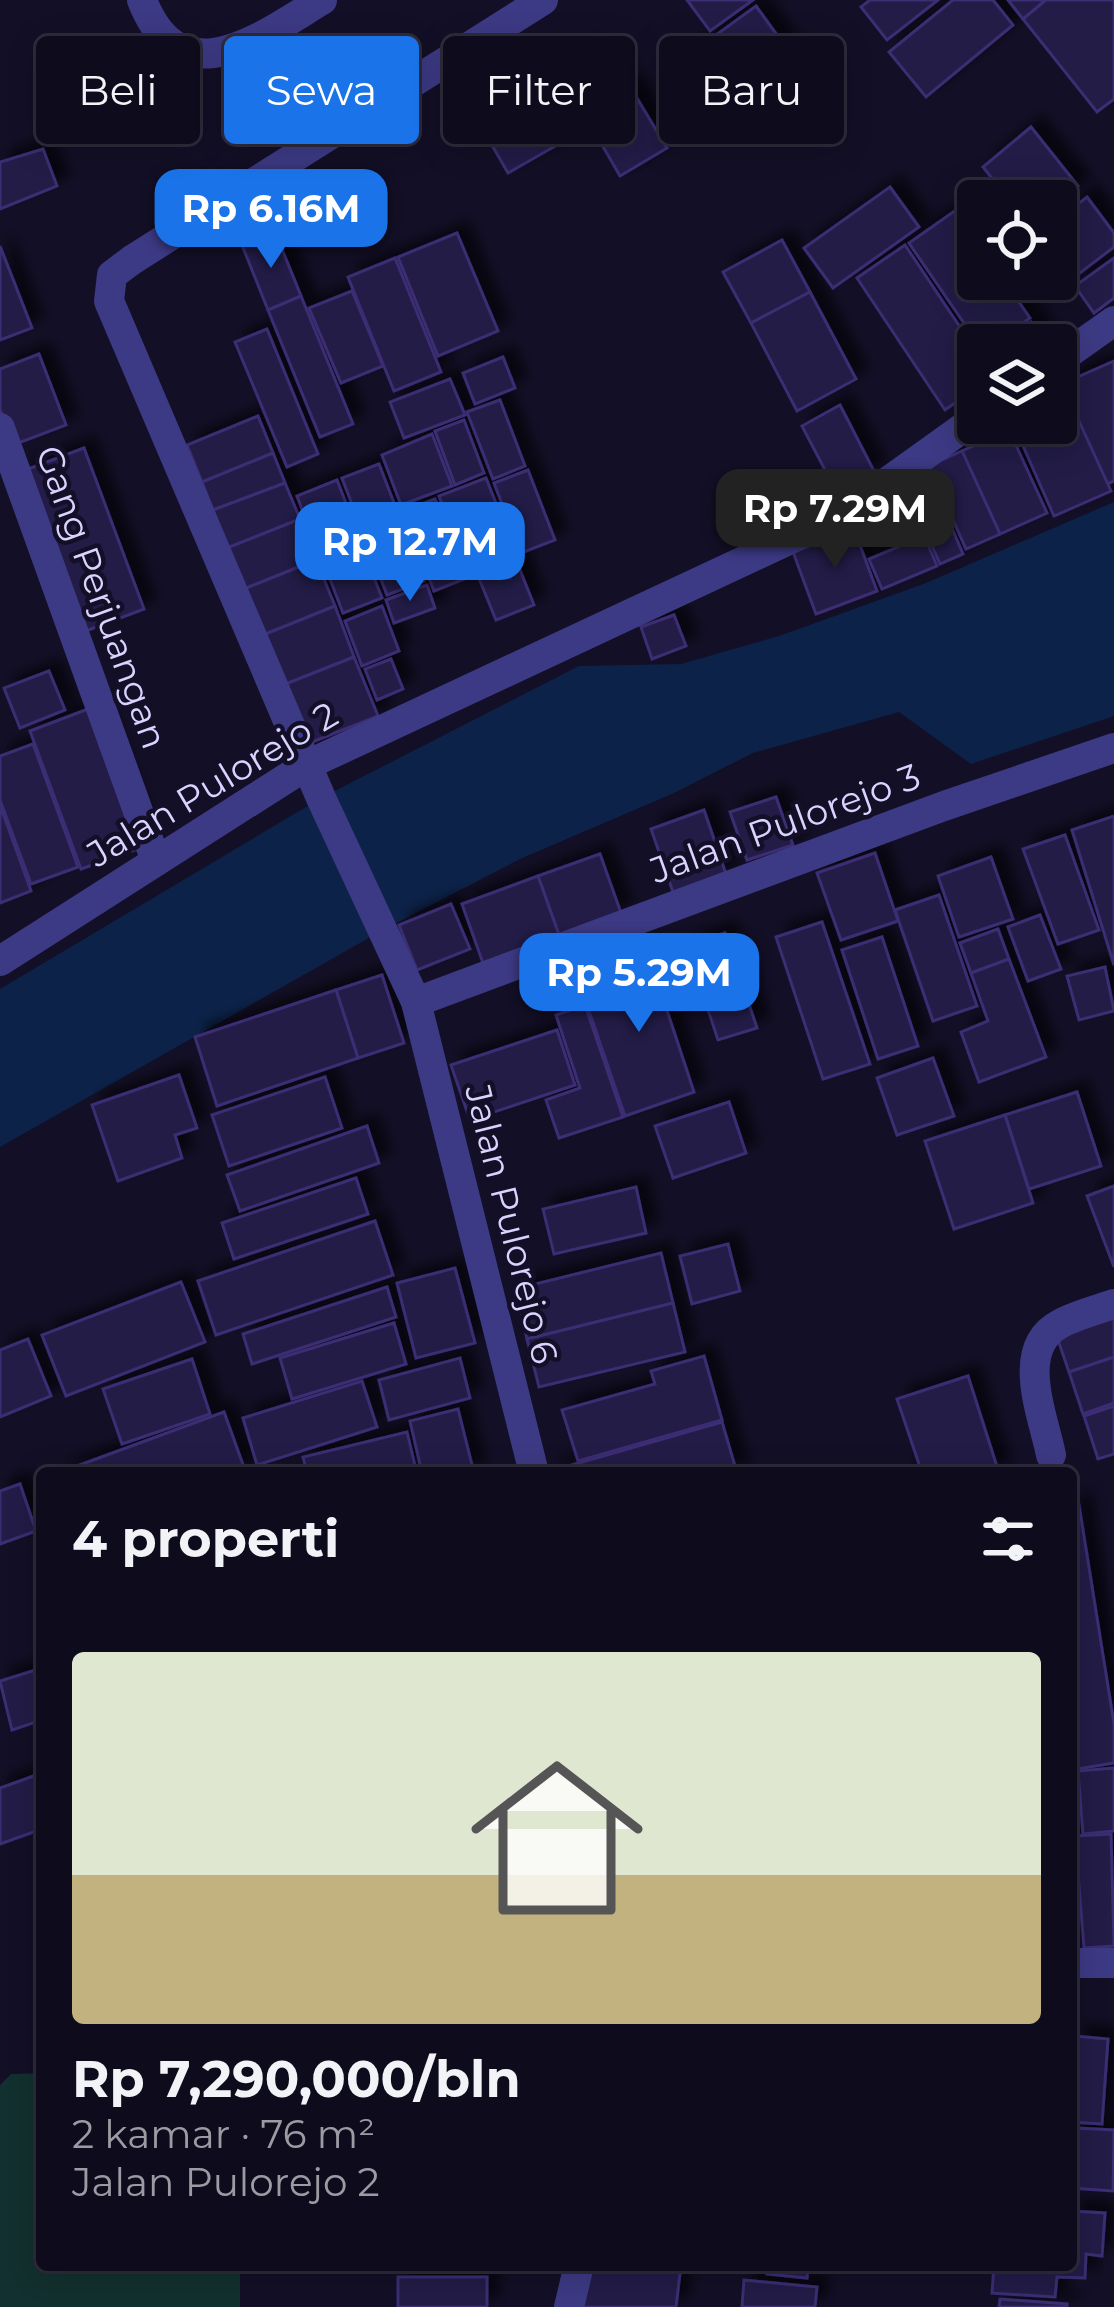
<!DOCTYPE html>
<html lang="id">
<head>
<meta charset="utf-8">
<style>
	body { margin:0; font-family:Montserrat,sans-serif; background:#171425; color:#f1f3f6; height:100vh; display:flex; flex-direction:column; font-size:45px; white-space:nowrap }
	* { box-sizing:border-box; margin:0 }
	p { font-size:39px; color:#9b9ba3 }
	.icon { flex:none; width:66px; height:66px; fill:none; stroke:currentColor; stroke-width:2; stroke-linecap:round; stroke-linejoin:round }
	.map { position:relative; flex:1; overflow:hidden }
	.drawer { position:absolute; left:36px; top:1467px; width:1041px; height:804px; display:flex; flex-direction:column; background:#0e0b1c; border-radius:12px; box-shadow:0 6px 30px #0003,0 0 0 3px #2e2b3b }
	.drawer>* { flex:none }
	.hud { position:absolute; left:36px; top:36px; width:1044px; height:108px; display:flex; gap:24px }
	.controls { position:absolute; left:957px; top:180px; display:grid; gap:24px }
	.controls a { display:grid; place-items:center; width:120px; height:120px; border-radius:12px; background:#0e0b1c; box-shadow:0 6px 30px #0003,0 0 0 3px #2e2b3b; font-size:60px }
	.price { position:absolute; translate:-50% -102px; padding:0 27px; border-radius:24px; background:#1a73e8; color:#fff; font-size:39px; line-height:78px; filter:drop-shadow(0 3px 6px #0008) }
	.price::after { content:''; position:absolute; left:50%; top:72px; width:36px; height:27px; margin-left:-18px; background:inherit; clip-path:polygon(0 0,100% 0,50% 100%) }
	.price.on { background:#222; color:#fff }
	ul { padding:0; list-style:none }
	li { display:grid; align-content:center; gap:24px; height:636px; padding:0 36px }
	li span { display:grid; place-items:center; height:372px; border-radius:12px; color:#555 }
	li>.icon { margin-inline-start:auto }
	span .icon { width:216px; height:216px; fill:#fffc; stroke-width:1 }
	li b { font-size:51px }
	h2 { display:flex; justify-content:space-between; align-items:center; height:144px; padding:0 36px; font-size:51px }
	.chip { padding:0 42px; border-radius:12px; background:#0e0b1c; box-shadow:0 6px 30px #0003,0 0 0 3px #2e2b3b; font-size:42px; line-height:108px }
	.chip.on { background:#1a73e8; color:#fff }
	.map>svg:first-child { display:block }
	.green { fill:#12302f }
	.water { fill:#0c2248 }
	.building { fill:#241b47; stroke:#3b2d73; stroke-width:3; filter:url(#shadow) }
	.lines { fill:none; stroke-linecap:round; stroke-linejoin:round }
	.street { stroke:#3d3a85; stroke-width:30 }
	.labels { text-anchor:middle; stroke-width:9; stroke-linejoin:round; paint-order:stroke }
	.street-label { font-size:36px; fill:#d9d4ff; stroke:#130f26 }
</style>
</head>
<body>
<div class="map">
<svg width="1114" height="2307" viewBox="0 0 1114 2307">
	<defs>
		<filter id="shadow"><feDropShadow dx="11" dy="-11" stdDeviation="6" flood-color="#0009"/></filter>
	</defs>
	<rect width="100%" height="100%" fill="#130f26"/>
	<path class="green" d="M 42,2073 L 42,2265 L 240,2265 L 240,2307 L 0,2307 L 0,2085 L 11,2074 Z"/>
	<path class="water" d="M 1114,502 L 1114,716 L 971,764 L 899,712 L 753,753 L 674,793 L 520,859 L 383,930 L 0,1147 L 0,989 L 321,798 L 579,666 L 681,664 L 779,636 L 926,583 Z"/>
	<g class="building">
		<path d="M 687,0 L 753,0 L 710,31 Z"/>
		<path d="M 870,0 L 938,0 L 887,40 L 861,7 Z"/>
		<path d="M 953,0 L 993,0 L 1013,25 L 926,97 L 889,52 Z"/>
		<path d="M 1008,0 L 1046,0 L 1023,19 Z"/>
		<path d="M 1046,0 L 1114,0 L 1114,99 L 1097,112 L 1023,19 Z"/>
		<path d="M 756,6 L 787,49 L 710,103 L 680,61 Z"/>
		<path d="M 587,49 L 608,81 L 577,102 L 555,71 Z"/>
		<path d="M 524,85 L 557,145 L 508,173 L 474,114 Z"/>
		<path d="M 629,85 L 667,148 L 620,176 L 583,112 Z"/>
		<path d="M 1031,127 L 1078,186 L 1056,204 L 1010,201 L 983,167 Z"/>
		<path d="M 43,149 L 57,186 L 0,209 L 0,162 Z"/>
		<path d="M 890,187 L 919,227 L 833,288 L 804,248 Z"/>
		<path d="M 1087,197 L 1114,233 L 1114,247 L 1076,276 L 1056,249 L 1056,221 Z"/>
		<path d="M 956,210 L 978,242 L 978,279 L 1003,279 L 1030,318 L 991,345 L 979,345 L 909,243 Z"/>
		<path d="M 275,232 L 301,296 L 268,310 L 242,245 Z"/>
		<path d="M 457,233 L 498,331 L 438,356 L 398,257 Z"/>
		<path d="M 782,240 L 810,292 L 751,323 L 723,272 Z"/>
		<path d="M 905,245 L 978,354 L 978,387 L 945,410 L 857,278 Z"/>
		<path d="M 0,246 L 32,328 L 0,340 Z"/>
		<path d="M 395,258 L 441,372 L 394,391 L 348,277 Z"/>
		<path d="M 1114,258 L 1114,298 L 1094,313 L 1075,286 Z"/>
		<path d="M 352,291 L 383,366 L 341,383 L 309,308 Z"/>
		<path d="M 810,292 L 856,379 L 797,411 L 751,323 Z"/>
		<path d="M 301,296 L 353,424 L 320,437 L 268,310 Z"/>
		<path d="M 1031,322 L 1048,345 L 1000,345 Z"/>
		<path d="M 267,329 L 318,454 L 287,467 L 235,342 Z"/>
		<path d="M 39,354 L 66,425 L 13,445 L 0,409 L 0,369 Z"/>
		<path d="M 503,357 L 515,388 L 475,404 L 463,373 Z"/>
		<path d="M 1114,361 L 1114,481 L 1107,484 L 1062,384 Z"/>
		<path d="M 450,379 L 465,415 L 404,438 L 390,402 Z"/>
		<path d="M 1062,384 L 1111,491 L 1054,516 L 1013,423 L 1056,423 L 1056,387 Z"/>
		<path d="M 500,400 L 525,466 L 493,479 L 467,412 Z"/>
		<path d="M 840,405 L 874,471 L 836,491 L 802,426 Z"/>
		<path d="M 258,416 L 273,453 L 202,482 L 187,445 Z"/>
		<path d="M 464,420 L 484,473 L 455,485 L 435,431 Z"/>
		<path d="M 1009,430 L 1047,513 L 1000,534 L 962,451 Z"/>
		<path d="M 432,434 L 452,486 L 401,505 L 382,455 Z"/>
		<path d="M 84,448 L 144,609 L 83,632 L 23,471 Z"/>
		<path d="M 962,451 L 1000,534 L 966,549 L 929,466 Z"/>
		<path d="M 273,453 L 285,483 L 213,510 L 202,482 Z"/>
		<path d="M 379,464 L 424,581 L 387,595 L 342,478 Z"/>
		<path d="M 528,470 L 555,540 L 521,553 L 494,483 Z"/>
		<path d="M 486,478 L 516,554 L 469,573 L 439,496 Z"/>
		<path d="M 337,480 L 357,532 L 317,548 L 297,496 Z"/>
		<path d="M 285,483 L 300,519 L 227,548 L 213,510 Z"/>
		<path d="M 935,489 L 963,554 L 940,564 L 912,500 Z"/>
		<path d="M 435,499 L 467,578 L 434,591 L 404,511 Z"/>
		<path d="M 300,519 L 316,560 L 244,589 L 227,548 Z"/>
		<path d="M 854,529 L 877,591 L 816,614 L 793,552 Z"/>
		<path d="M 924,536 L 937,566 L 882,589 L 869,559 Z"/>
		<path d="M 358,538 L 382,598 L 343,613 L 320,553 Z"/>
		<path d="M 316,560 L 335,606 L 263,635 L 244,589 Z"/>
		<path d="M 516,560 L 534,605 L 496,620 L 478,576 Z"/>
		<path d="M 427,585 L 435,608 L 394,623 L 386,600 Z"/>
		<path d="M 335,606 L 354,657 L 283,685 L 263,635 Z"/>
		<path d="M 382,606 L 399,651 L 362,666 L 345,621 Z"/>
		<path d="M 674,615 L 686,646 L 652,659 L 641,627 Z"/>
		<path d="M 354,657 L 378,716 L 307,744 L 283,685 Z"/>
		<path d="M 391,659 L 403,689 L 377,700 L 365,669 Z"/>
		<path d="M 49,671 L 65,710 L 20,728 L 4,688 Z"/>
		<path d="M 96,706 L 146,846 L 81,869 L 30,731 Z"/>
		<path d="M 33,744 L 78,867 L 31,884 L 0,800 L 0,756 Z"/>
		<path d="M 776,797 L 793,845 L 747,860 L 730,812 Z"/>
		<path d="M 0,805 L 31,891 L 0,903 Z"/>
		<path d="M 704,810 L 726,874 L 673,892 L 651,829 Z"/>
		<path d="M 1114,816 L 1114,965 L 1072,830 Z"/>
		<path d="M 1065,835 L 1099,930 L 1058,944 L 1023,849 Z"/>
		<path d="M 875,853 L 898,921 L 841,940 L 817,873 Z"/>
		<path d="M 600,854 L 621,913 L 559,935 L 538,876 Z"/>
		<path d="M 991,857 L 1013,919 L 959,937 L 938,876 Z"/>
		<path d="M 538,876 L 559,935 L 483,963 L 462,904 Z"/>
		<path d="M 939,895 L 977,1006 L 933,1021 L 895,910 Z"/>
		<path d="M 451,904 L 470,949 L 417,970 L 399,925 Z"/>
		<path d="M 1040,915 L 1061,969 L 1028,981 L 1008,927 Z"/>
		<path d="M 822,922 L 870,1064 L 823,1079 L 776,937 Z"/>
		<path d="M 998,929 L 1009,959 L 971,973 L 960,943 Z"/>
		<path d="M 725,933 L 757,1028 L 718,1040 L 687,946 Z"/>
		<path d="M 882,937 L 918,1046 L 878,1059 L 842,950 Z"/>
		<path d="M 646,947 L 694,1092 L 625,1116 L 587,1005 L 610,997 L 599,963 Z"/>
		<path d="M 1009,959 L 1046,1057 L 979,1082 L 961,1032 L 988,1021 L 971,973 Z"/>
		<path d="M 1105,967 L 1114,1011 L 1079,1020 L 1067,976 Z"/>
		<path d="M 382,975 L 404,1043 L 358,1058 L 336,990 Z"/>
		<path d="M 336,990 L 358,1058 L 217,1106 L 195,1037 Z"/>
		<path d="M 585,1005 L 623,1117 L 559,1138 L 546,1100 L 580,1088 L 556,1015 Z"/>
		<path d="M 557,1030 L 575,1085 L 470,1120 L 451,1065 Z"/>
		<path d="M 933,1058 L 954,1116 L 897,1135 L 877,1078 Z"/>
		<path d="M 179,1075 L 197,1128 L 175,1135 L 182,1158 L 118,1181 L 92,1105 Z"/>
		<path d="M 325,1077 L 342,1128 L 229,1166 L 212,1115 Z"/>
		<path d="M 1077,1092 L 1101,1166 L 1029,1189 L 1005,1115 Z"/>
		<path d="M 729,1102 L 746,1153 L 673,1178 L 655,1126 Z"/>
		<path d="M 1005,1115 L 1033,1203 L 954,1229 L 925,1141 Z"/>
		<path d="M 367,1126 L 379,1163 L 240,1211 L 227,1175 Z"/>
		<path d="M 356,1178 L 368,1214 L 234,1259 L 222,1223 Z"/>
		<path d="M 1114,1186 L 1114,1267 L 1087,1196 Z"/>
		<path d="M 636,1187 L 646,1233 L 554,1254 L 543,1209 Z"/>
		<path d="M 375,1221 L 393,1275 L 216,1335 L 198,1281 Z"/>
		<path d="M 728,1244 L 740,1291 L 692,1304 L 680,1256 Z"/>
		<path d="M 661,1253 L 673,1303 L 527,1339 L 515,1289 Z"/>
		<path d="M 455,1268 L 475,1343 L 416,1358 L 397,1283 Z"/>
		<path d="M 181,1282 L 205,1342 L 66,1396 L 42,1335 Z"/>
		<path d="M 387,1287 L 396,1317 L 252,1364 L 243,1334 Z"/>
		<path d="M 673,1303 L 685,1352 L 539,1387 L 527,1339 Z"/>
		<path d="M 1114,1317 L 1114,1357 L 1069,1372 L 1057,1337 Z"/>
		<path d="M 394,1323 L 406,1364 L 292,1399 L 280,1358 Z"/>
		<path d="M 28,1339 L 51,1396 L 0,1417 L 0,1350 Z"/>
		<path d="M 704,1356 L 722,1420 L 578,1461 L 562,1410 L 655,1384 L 651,1371 Z"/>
		<path d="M 1114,1357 L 1114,1403 L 1083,1414 L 1069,1372 Z"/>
		<path d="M 460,1358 L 470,1398 L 389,1420 L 379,1380 Z"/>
		<path d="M 192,1359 L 210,1414 L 122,1444 L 103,1389 Z"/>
		<path d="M 968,1376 L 999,1473 L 903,1473 L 920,1467 L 897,1399 Z"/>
		<path d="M 362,1381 L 377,1427 L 257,1465 L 243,1418 Z"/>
		<path d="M 1114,1406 L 1114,1454 L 1098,1459 L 1084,1416 Z"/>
		<path d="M 458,1409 L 474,1473 L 422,1473 L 410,1421 Z"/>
		<path d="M 224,1412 L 246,1473 L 58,1473 Z"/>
		<path d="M 722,1422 L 737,1473 L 552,1473 L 551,1471 Z"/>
		<path d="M 407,1432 L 416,1470 L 307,1473 L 303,1457 Z"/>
		<path d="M 20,1484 L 36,1531 L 0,1544 L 0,1491 Z"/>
		<path d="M 1079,1505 L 1114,1724 L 1114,1763 L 1071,1770 L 1071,1506 Z"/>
		<path d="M 42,1668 L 42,1720 L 12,1730 L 0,1681 Z"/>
		<path d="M 1114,1768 L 1114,1831 L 1083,1834 L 1078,1771 Z"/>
		<path d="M 42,1773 L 42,1829 L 0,1844 L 0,1788 Z"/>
		<path d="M 1111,1834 L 1114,1946 L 1084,1948 L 1075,1836 Z"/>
		<path d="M 1075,2036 L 1108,2039 L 1102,2124 L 1071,2122 Z"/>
		<path d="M 1075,2128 L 1114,2130 L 1113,2191 L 1071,2188 Z"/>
		<path d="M 1071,2211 L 1105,2213 L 1102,2256 L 1086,2254 L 1085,2278 L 1057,2277 L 1055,2297 L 992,2293 L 994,2265 L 1071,2265 Z"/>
		<path d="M 585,2265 L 681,2265 L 676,2307 L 580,2307 Z"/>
		<path d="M 709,2265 L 760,2265 L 759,2271 Z"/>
		<path d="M 767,2265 L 808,2265 L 807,2278 L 767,2274 Z"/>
		<rect x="398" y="2277" width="89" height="30"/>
		<path d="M 744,2280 L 817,2287 L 815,2307 L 742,2307 Z"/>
		<path d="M 1000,2299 L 1067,2304 L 1067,2307 L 999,2307 Z"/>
	</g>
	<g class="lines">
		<g class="street">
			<path d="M 142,0 C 181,100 262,36 322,0"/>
			<path d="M 1056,362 L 1114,321"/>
			<path d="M 0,428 L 156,861"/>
			<path d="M 0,961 L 307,765 L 840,516 L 978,417"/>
			<path d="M 416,1002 L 944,806 L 1114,748"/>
			<path d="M 1051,1455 C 1043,1415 1014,1348 1060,1324 C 1076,1315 1097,1310 1114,1304"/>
			<path d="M 534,1473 L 416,1002 L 321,798 L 109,301 L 112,275 L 132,260 L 543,0"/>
			<path d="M 1071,1963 L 1114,1963"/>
			<path d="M 569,2307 L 579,2265"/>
		</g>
	</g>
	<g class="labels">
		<g class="street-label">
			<text transform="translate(102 597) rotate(70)" y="13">Gang Perjuangan</text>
			<text transform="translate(212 784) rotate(-31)" y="13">Jalan Pulorejo 2</text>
			<text transform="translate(785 823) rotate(-20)" y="13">Jalan Pulorejo 3</text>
			<text transform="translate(512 1224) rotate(76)" y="13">Jalan Pulorejo 6</text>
		</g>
	</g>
</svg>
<div class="controls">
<a><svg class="icon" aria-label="locate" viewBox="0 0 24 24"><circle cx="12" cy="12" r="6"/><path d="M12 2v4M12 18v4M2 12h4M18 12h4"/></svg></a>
<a><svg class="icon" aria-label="layers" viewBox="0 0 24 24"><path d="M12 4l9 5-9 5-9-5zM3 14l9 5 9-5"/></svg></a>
</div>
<b class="price" style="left:271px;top:271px">Rp 6.16M</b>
<b class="price on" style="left:835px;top:571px">Rp 7.29M</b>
<b class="price" style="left:410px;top:604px">Rp 12.7M</b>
<b class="price" style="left:639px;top:1035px">Rp 5.29M</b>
<div class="hud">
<a class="chip">Beli</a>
<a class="chip on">Sewa</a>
<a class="chip">Filter</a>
<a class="chip">Baru</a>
</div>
<section class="drawer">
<h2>4 properti<svg class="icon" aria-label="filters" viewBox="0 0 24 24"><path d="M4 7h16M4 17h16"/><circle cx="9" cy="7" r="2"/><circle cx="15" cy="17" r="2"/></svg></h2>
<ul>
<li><span style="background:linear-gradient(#dfe7d0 60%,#c2b280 0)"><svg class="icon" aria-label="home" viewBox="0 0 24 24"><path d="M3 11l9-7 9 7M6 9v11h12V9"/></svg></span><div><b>Rp 7,290,000/bln</b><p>2 kamar · 76 m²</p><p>Jalan Pulorejo 2</p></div></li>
</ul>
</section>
</div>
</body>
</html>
